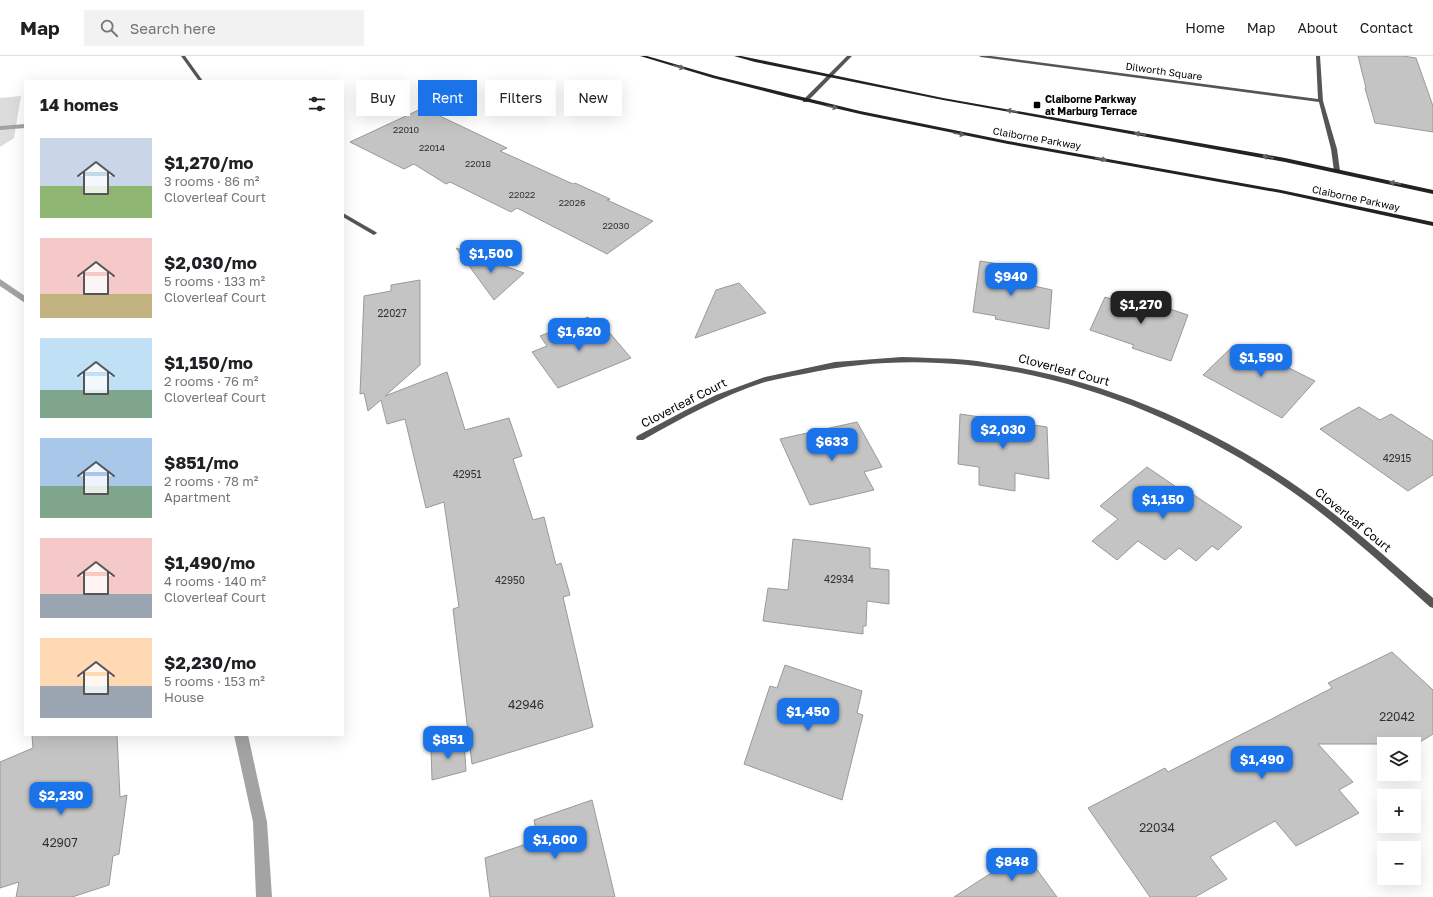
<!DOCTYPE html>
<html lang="en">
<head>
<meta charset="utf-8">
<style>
	body { margin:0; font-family:"Golos Text",sans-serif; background:#f2f2f2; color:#202124; height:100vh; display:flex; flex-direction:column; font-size:15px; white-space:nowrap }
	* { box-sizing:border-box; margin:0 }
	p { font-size:13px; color:#757577 }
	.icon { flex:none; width:22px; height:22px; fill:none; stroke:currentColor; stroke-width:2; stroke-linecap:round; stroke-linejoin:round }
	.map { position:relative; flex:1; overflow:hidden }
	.drawer { position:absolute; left:24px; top:24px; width:320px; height:656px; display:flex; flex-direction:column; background:#fff; border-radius:0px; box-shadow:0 4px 16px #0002 }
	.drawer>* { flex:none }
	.guide { position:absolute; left:356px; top:24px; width:380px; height:36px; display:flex; gap:8px }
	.tools { position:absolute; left:1377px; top:681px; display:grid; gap:8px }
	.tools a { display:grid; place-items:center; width:44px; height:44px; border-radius:0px; background:#fff; box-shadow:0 4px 16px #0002; font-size:20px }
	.price { position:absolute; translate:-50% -34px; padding:0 9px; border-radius:8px; background:#1a73e8; color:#fff; font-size:13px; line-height:26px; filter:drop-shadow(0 1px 2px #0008) }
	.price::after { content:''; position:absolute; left:50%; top:24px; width:12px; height:9px; margin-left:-6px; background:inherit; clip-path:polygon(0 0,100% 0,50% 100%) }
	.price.selected { background:#222; color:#fff }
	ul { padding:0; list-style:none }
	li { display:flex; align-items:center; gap:12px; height:100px; padding:0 16px }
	li span { display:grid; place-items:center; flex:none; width:112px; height:80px; border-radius:0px; color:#555 }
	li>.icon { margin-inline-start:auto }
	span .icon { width:48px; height:48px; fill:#fffc; stroke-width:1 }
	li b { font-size:17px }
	h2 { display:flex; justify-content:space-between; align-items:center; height:48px; padding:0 16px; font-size:17px }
	.chip { padding:0 14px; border-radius:0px; background:#fff; box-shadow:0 4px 16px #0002; font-size:14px; line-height:36px }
	.chip.selected { background:#1a73e8; color:#fff }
	header { display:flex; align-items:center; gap:24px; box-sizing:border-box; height:56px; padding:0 20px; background:#fff; border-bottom:1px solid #e0e0e0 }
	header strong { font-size:19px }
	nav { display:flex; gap:22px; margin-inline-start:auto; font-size:14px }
	.search { width:280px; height:36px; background:#f2f2f2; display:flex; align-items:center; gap:10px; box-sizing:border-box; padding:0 14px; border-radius:0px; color:#757577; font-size:15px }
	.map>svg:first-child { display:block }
	.green { fill:#dcdcdc }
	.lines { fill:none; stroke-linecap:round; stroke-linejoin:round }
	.stream { fill:#a3a3a3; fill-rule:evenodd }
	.building { fill:#c4c4c4; stroke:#999 }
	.minor { fill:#555; fill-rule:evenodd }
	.secondary { fill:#222; fill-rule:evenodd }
	.oneway { fill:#646464 }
	.poi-dot { fill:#000; stroke:#fff; stroke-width:1.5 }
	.labels { text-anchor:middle; stroke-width:3; stroke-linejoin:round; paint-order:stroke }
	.far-number-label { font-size:9px; fill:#313131 }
	.far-street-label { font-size:10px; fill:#000; stroke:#fff }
	.far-poi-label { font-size:10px; font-weight:bold; fill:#000; stroke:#fff; text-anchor:start }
	.number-label { font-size:10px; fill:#313131 }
	.street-label { font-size:12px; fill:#000; stroke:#fff }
	.near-number-label { font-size:12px; fill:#313131 }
</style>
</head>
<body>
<header>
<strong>Map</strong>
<div class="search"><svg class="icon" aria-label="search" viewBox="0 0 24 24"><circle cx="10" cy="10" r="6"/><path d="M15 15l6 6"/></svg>Search here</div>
<nav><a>Home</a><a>Map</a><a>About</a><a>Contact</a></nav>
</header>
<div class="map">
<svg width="1433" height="841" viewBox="0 0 1433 841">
	<rect width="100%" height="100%" fill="#fff"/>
	<path class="green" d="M 21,40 L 14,82 L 0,91 L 0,42 Z"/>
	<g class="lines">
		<g class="stream">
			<path d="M 25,68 L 25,72 L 0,74 L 0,70 Z"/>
			<path d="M 0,223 L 25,240 L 25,247 L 0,230 Z"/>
			<path d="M 234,679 L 248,679 L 267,766 L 272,841 L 256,841 L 253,766 Z"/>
		</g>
	</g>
	<g class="building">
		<path d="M 1358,0 L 1403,0 L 1416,2 L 1433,50 L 1433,76 L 1375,67 L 1365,32 L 1366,32 Z"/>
		<path d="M 423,52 L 507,92 L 500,95 L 573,128 L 575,127 L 610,143 L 607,144 L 653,165 L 607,198 L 517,152 L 511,156 L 450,126 L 446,128 L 414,108 L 404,113 L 350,86 Z"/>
		<path d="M 456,192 L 524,217 L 494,244 Z"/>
		<path d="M 980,205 L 1005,209 L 1022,222 L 1034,224 L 1034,230 L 1052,234 L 1049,273 L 995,263 L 996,260 L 973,256 Z"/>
		<path d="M 420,224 L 420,309 L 385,340 L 447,316 L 465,374 L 509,362 L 522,400 L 513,403 L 533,464 L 544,461 L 556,509 L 561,507 L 570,539 L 563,541 L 593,671 L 472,708 L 453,553 L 459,551 L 444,446 L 426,452 L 405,363 L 387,368 L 381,344 L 368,355 L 364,337 L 360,338 L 364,240 L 391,235 L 391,229 Z"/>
		<path d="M 739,227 L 766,257 L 695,282 L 716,234 Z"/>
		<path d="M 1127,239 L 1188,259 L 1171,305 L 1132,292 L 1134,289 L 1090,274 L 1105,241 L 1124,247 Z"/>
		<path d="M 588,261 L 597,272 L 603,269 L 631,302 L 558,332 L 532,296 L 547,290 L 540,280 Z"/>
		<path d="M 1262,288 L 1289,302 L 1283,309 L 1315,325 L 1282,362 L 1203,319 L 1233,290 L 1245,297 L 1249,293 L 1254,296 Z"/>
		<path d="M 1359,351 L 1380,364 L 1391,358 L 1433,385 L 1433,419 L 1408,435 L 1320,373 Z"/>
		<path d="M 960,358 L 1047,371 L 1049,423 L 1015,417 L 1015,435 L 979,429 L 979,411 L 958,408 Z"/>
		<path d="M 857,366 L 882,411 L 864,416 L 874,434 L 810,449 L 780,383 Z"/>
		<path d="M 1147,411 L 1188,439 L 1191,437 L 1242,471 L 1218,494 L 1212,490 L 1196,505 L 1179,492 L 1165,504 L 1138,485 L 1117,504 L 1092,485 L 1118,463 L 1100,450 Z"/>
		<path d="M 793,483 L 870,492 L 870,512 L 889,514 L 889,548 L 867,545 L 866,570 L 863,570 L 863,578 L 763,565 L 768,532 L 788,534 Z"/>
		<path d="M 1392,596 L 1433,634 L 1433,678 L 1417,688 L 1318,688 L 1353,726 L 1339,734 L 1359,757 L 1296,790 L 1275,765 L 1210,801 L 1227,823 L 1195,841 L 1150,841 L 1088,752 L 1165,712 L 1168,716 L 1332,632 L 1328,627 Z"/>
		<path d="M 785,609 L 862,635 L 857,657 L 863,659 L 842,744 L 744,708 L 770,630 L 777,632 Z"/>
		<path d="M 32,679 L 117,679 L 120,741 L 127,739 L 119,798 L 113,800 L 109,829 L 72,841 L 16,841 L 19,826 L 0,832 L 0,706 L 33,692 Z"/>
		<path d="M 464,684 L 466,715 L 432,724 L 431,692 Z"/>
		<path d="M 592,744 L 615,841 L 490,841 L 485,802 L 538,784 L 534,764 Z"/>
		<path d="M 1024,796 L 1057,841 L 954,841 Z"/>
	</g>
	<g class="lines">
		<g class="minor">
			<path d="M 181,0 L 185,0 L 203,25 L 199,25 Z"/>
			<path d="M 847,0 L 852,0 L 807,46 L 803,46 L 803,44 Z"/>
			<path d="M 979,0 L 991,0 L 1318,43 L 1316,0 L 1320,0 L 1323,45 L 1337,93 L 1340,115 L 1337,117 L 1334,115 L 1331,93 L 1319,46 L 981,1 Z"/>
			<path d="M 343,157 L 376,176 L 377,177 L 374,179 L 372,178 L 343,161 Z"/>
			<path d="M 902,301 C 924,302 946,302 968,304 C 980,305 992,308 1004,309 C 1113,327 1216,373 1305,436 C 1350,468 1391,506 1433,542 L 1433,552 L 1430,551 C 1382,508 1335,464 1281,428 C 1142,335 971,281 804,318 C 791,320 778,323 765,326 C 722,340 682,362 643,384 L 637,384 L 636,382 L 637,380 L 684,355 L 716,339 L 765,321 L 835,306 Z"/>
		</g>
		<g class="secondary">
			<path d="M 640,0 L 647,0 L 716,20 L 860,55 L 1008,85 L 1281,134 L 1433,166 L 1433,170 L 1281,137 L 1008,88 L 860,58 L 787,41 L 713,22 Z"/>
			<path d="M 734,0 L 741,0 L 943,42 L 1285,102 L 1433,134 L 1433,138 L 1285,106 L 943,44 L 755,6 Z"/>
		</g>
	</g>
	<defs><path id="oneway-solid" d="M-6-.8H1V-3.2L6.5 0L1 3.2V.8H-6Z"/></defs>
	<g class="oneway">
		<use href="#oneway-solid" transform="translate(679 11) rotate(16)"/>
		<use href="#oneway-solid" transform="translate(832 51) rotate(12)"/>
		<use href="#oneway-solid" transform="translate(1012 55) rotate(-170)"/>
		<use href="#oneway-solid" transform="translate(959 78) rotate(11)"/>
		<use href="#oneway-solid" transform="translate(1140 78) rotate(-169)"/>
		<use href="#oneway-solid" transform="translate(1268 101) rotate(-169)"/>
		<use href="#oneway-solid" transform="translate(1101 103) rotate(10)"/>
		<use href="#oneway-solid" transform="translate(1395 127) rotate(-168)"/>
	</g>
	<rect class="poi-dot" x="1033" y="45" width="8" height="8" rx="2"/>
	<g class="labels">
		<g class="far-number-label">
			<text x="406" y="77">22010</text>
			<text x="432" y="95">22014</text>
			<text x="478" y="111">22018</text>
			<text x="522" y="142">22022</text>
			<text x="572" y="150">22026</text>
			<text x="616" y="173">22030</text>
		</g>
		<g class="far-street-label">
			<text transform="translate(1164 15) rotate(8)" y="4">Dilworth Square</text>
			<text transform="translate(1037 82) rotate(10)" y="4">Claiborne Parkway</text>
			<text transform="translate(1356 142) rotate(12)" y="4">Claiborne Parkway</text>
		</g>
		<g class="far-poi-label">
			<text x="1045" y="47">Claiborne Parkway<tspan x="1045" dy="12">at Marburg Terrace</tspan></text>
		</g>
		<g class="number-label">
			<text x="392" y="261">22027</text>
			<text x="1397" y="406">42915</text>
			<text x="467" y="422">42951</text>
			<text x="839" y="527">42934</text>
			<text x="510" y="528">42950</text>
		</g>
		<g class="street-label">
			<text transform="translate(1064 314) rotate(15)" y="4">Cloverleaf Court</text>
			<text transform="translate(684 347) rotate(-27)" y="4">Cloverleaf Court</text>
			<text transform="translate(1353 464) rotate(39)" y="4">Cloverleaf Court</text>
		</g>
		<g class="near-number-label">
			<text x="526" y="653">42946</text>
			<text x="1397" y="665">22042</text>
			<text x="1157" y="776">22034</text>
			<text x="60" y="791">42907</text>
		</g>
	</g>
</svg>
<div class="tools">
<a><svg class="icon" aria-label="layers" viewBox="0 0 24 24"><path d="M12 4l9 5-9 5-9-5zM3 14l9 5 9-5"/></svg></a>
<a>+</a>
<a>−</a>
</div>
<b class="price" style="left:491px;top:218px">$1,500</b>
<b class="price" style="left:1011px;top:241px">$940</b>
<b class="price selected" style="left:1141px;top:269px">$1,270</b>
<b class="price" style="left:579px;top:296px">$1,620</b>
<b class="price" style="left:1261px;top:322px">$1,590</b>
<b class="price" style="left:1003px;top:394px">$2,030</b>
<b class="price" style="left:832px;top:406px">$633</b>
<b class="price" style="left:1163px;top:464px">$1,150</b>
<b class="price" style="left:808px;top:676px">$1,450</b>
<b class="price" style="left:448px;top:704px">$851</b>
<b class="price" style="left:1262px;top:724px">$1,490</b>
<b class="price" style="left:61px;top:760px">$2,230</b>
<b class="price" style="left:555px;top:804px">$1,600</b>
<b class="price" style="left:1012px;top:826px">$848</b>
<div class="guide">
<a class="chip">Buy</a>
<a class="chip selected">Rent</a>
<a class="chip">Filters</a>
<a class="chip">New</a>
</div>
<section class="drawer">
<h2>14 homes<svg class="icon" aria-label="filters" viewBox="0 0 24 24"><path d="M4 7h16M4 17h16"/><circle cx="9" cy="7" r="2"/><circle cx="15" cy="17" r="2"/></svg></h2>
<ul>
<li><span style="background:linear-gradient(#c9d6e8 60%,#8fb573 0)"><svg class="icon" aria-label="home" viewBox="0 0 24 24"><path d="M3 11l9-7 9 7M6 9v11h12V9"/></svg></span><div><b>$1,270/mo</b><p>3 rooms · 86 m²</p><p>Cloverleaf Court</p></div></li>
<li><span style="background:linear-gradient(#f6c9c9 70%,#c2b280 0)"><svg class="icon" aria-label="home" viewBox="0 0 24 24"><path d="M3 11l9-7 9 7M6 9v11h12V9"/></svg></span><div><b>$2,030/mo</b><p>5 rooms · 133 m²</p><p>Cloverleaf Court</p></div></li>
<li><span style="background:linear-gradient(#bfe0f5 65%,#7fa58c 0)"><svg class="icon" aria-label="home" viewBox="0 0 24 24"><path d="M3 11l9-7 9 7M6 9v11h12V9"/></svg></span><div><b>$1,150/mo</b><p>2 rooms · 76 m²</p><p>Cloverleaf Court</p></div></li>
<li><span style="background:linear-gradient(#a9c7e8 60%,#7fa58c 0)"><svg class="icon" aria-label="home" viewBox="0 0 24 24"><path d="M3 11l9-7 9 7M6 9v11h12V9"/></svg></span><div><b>$851/mo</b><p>2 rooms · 78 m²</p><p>Apartment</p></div></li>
<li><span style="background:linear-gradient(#f6c9c9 70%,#9aa5b1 0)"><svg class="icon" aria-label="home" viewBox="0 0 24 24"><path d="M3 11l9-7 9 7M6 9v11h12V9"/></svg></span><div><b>$1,490/mo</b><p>4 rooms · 140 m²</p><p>Cloverleaf Court</p></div></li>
<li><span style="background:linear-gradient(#ffd9b3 60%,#9aa5b1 0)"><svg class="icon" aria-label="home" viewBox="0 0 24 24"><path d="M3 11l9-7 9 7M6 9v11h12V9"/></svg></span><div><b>$2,230/mo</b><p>5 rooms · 153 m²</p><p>House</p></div></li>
</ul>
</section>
</div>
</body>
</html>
